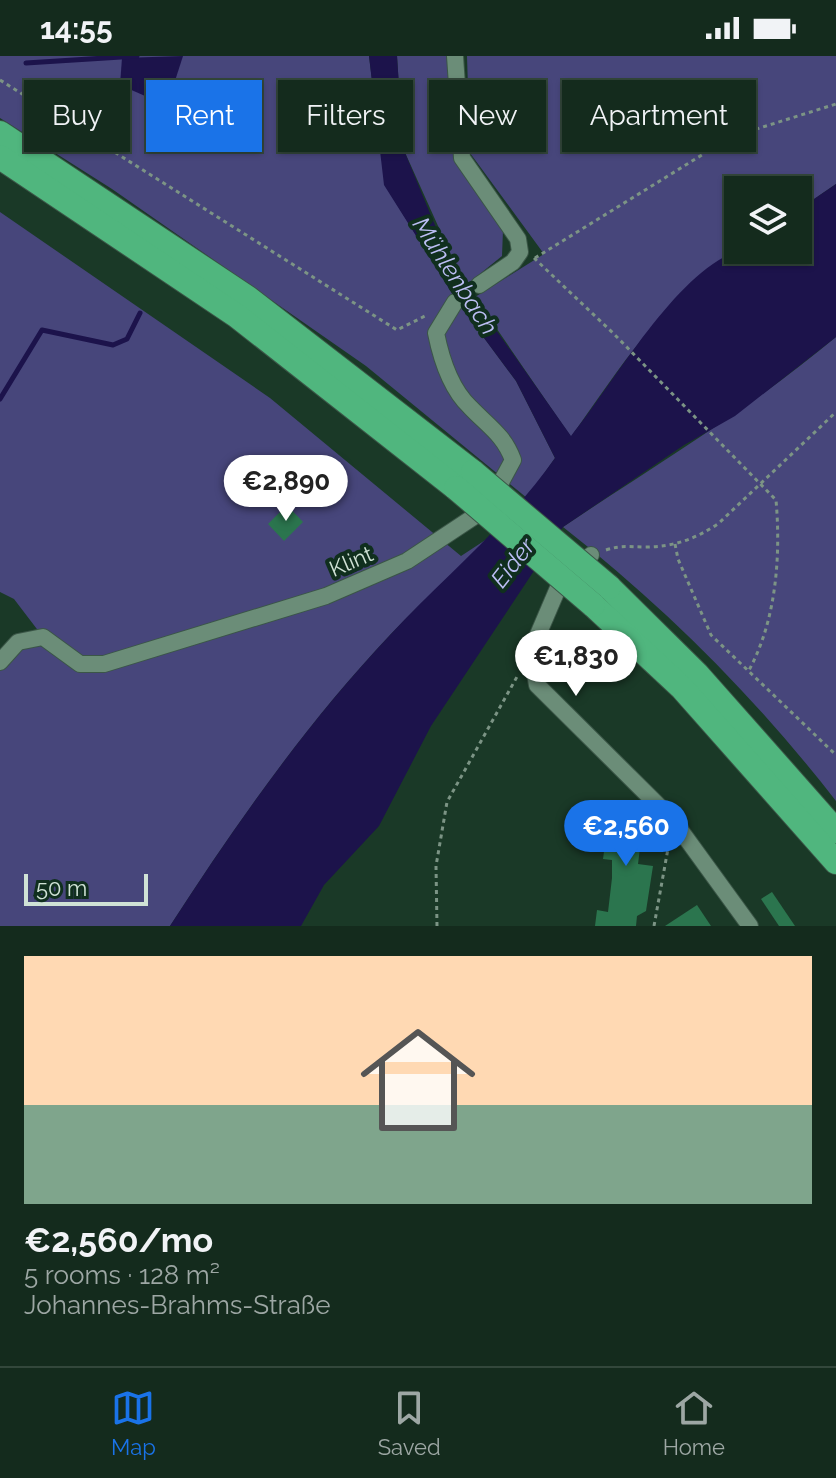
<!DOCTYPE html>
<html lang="en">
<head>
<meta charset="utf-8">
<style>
	body { margin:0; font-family:Raleway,sans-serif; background:#21372a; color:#f1f3f6; height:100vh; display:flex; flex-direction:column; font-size:30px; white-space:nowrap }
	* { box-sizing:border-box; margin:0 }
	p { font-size:26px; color:#9da7a4 }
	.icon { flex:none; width:44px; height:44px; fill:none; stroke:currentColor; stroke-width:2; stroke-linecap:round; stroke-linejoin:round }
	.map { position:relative; height:870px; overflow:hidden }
	.side { display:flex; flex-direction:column; background:#142b1d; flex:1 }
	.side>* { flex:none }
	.banner { position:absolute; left:24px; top:24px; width:788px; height:72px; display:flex; gap:16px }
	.buttons { position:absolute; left:724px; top:120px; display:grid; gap:16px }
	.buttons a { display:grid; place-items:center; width:88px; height:88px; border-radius:0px; background:#142b1d; box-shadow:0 2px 6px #0004,0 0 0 2px #33473b; font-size:40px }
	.scale { position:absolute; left:24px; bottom:20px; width:124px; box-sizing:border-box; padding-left:8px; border:4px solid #d0e2d6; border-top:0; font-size:22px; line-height:28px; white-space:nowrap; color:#d0e2d6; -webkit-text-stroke:6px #102f1e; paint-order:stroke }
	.price { position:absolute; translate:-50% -68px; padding:0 18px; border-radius:28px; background:#fff; color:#222; font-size:26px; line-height:52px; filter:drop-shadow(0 2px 4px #0008) }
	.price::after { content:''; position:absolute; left:50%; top:48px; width:24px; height:18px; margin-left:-12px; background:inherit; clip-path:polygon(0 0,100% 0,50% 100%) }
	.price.on { background:#1a73e8; color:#fff }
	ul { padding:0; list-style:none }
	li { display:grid; align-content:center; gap:16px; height:424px; padding:0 24px }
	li+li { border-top:2px solid #33473b }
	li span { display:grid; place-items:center; height:248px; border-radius:0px; color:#555 }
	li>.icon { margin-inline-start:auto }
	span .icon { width:144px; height:144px; fill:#fffc; stroke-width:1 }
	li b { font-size:34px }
	.tag { padding:0 28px; border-radius:0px; background:#142b1d; box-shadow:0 2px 6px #0004,0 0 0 2px #33473b; font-size:28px; line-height:72px }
	.tag.on { background:#1a73e8; color:#fff }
	.status { display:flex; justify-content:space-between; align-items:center; height:56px; padding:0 40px; background:#142b1d; direction:ltr }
	.status svg { height:22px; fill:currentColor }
	.dock { display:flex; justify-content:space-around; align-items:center; height:112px; border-top:2px solid #33473b; background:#142b1d; font-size:22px; color:#9da7a4 }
	.dock a { display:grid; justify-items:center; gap:4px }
	.dock .on { color:#1a73e8 }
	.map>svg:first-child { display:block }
	.green { fill:#47467b }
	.water { fill:#1c134b }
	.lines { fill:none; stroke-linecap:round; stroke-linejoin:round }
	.stream { stroke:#1c134b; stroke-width:5 }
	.building { fill:#2b754e }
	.street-casing { stroke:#3b5647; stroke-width:18 }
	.highway-casing { stroke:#3b5647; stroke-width:26 }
	.path { stroke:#7c9485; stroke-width:3; stroke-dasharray:4 4; stroke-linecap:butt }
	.street { stroke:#6b8d78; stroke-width:16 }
	.highway { stroke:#50b67e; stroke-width:24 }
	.highway-bridge-casing { stroke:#3b5647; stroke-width:26; stroke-linecap:butt }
	.highway-bridge { stroke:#50b67e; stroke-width:24 }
	.labels { text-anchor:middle; stroke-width:8; stroke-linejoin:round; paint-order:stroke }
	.street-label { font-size:22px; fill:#d0e2d6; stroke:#102f1e }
	.water-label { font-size:24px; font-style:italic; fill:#bcbef4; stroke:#102f1e }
</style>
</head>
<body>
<div class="status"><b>14:55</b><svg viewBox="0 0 49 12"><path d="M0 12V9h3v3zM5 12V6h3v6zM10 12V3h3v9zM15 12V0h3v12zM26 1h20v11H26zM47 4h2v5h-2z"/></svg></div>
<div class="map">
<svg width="836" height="870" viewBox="0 0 836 870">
	<rect width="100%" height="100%" fill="#1a3927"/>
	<g class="green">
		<path d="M 0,0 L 369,0 L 385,129 L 456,244 L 516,325 L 555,402 L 527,442 L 366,310 L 112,133 L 0,62 Z"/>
		<path d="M 397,0 L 448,0 L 455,103 L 503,174 L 502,200 L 465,230 L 403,92 Z"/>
		<path d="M 467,0 L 836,0 L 836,128 L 798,154 L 798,134 L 738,134 L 738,194 C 663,243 622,309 571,381 L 475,241 L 544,198 L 470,97 Z"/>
		<path d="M 0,156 L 270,342 L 461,500 L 490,481 C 457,514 422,545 390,579 C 306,668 236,768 170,870 L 0,870 L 0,606 L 43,581 L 14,543 L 0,536 Z"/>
		<path d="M 836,281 L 836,745 C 756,642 665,551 563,471 C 655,409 750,353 836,281 Z"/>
	</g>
	<g class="water">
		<path d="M 183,0 L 173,31 L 152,43 L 120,29 L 122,2 Z"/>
		<path d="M 369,0 L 397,0 L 403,92 L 439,179 L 465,230 L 571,380 C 612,330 674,218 737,195 C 753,189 781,194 798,194 L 798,154 L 836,128 L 836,281 L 735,360 L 684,389 L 563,471 L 431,670 L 379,770 L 324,829 L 301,870 L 170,870 C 236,768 306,668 390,579 C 445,520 508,469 555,402 L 516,325 L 461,251 L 384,129 Z"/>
	</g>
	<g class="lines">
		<g class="stream">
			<path d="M 26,7 L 137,0"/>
			<path d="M 0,343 L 42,274 L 113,289 L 127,283 L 140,257"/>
		</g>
	</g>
	<g class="building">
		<path d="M 287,449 L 303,466 L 284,485 L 268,468 Z"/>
		<path d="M 610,751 L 646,756 L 645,762 L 650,763 L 648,784 L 641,784 L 638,808 L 653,810 L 646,855 L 637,860 L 636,870 L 595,870 L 597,854 L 608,856 L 612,822 L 612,804 L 603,803 Z"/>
		<path d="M 772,836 L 795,870 L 779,870 L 761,843 Z"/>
		<path d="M 697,849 L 711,870 L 665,870 Z"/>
	</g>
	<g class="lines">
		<g class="street-casing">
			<g id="street">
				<path d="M 455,0 L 462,102 L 518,183 L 520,196 L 513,206 L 479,229"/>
				<path d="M 591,499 L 558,532 L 531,595 L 537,629 L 673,764 L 750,870"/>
				<path d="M 0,606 L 18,586 L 43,581 L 80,608 L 104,608 L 326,540 L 407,505 L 487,452 L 513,404 C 504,379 488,370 470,351 C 451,333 441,302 436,277 L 455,246"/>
			</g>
		</g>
		<g class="highway-casing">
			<g id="highway">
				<path d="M 0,77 L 248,242 L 473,416"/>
				<path d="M 0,101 L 237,260 L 456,432"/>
				<path d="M 609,531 L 697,618 L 836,775"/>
				<path d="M 593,549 L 682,632 L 836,806"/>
			</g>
		</g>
		<g class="path">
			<path d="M 0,24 L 397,274 L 427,259"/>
			<path d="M 534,202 L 613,277 L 776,444 C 781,501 776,566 748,616"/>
			<path d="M 535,202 L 731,81 L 836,48"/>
			<path d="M 675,488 L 678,503 L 711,579 L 836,699"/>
			<path d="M 606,494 C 621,489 630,491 645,491 C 673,491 696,483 719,467 L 836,356"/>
			<path d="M 437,870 L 436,810 L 447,746 L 518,619"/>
			<path d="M 654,870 L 669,787"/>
		</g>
		<use href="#street" class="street"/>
		<use href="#highway" class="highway"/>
		<g class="highway-bridge-casing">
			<g id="highway-bridge">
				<path d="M 473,416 L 609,531"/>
				<path d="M 456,432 L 593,549"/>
			</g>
		</g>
		<use href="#highway-bridge" class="highway-bridge"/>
	</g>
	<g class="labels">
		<g class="street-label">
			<text transform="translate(351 505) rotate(-23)" y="8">Klint</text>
		</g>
		<g class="water-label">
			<text transform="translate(455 220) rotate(57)" y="8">Mühlenbach</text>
			<text transform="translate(513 507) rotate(-52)" y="8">Eider</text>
		</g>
	</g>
</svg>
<div class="buttons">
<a><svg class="icon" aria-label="layers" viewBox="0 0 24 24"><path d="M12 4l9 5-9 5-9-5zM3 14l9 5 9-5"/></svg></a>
</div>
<div class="scale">50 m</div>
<b class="price" style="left:286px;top:467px">€2,890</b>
<b class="price" style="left:576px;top:642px">€1,830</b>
<b class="price on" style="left:626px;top:812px">€2,560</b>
<div class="banner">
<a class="tag">Buy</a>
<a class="tag on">Rent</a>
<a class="tag">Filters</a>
<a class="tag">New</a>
<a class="tag">Apartment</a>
</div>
</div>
<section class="side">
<ul>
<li><span style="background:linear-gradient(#ffd9b3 60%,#7fa58c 0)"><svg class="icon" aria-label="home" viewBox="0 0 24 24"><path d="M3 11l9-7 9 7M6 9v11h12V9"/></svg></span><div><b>€2,560/mo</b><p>5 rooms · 128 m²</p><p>Johannes-Brahms-Straße</p></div></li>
</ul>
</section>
<nav class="dock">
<a class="on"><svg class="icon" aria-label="map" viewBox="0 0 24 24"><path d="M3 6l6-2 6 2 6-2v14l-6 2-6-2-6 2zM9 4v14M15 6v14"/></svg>Map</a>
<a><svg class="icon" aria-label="saved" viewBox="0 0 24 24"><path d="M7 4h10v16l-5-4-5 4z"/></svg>Saved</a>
<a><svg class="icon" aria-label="home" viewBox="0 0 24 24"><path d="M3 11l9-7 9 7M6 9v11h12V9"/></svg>Home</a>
</nav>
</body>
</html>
